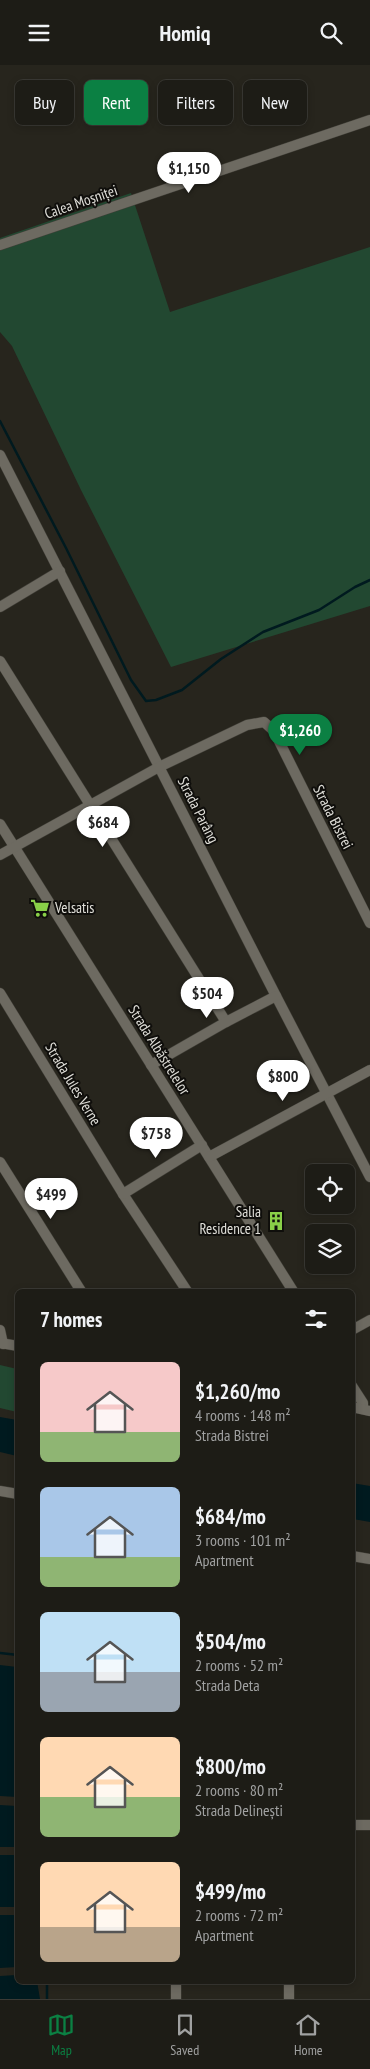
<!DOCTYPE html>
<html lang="en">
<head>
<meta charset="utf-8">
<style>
	body { margin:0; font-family:"PT Sans Narrow",sans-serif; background:#2a2923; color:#f1f3f6; height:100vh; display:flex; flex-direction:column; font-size:19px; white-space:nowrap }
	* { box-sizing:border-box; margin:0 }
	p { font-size:16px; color:#a0a1a1 }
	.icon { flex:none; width:28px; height:28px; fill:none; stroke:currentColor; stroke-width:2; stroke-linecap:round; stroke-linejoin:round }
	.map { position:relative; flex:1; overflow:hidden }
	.drawer { position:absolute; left:15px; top:1224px; width:340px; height:695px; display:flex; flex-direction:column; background:#1d1c16; border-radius:8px; box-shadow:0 2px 8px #0003,0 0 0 1px #3b3a35 }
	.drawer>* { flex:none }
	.banner { position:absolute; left:15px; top:15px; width:340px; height:45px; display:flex; gap:10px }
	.buttons { position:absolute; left:305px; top:1099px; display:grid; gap:10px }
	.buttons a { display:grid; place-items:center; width:50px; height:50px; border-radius:8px; background:#1d1c16; box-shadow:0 2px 8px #0003,0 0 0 1px #3b3a35; font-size:25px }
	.price { position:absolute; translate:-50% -42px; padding:0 11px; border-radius:18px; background:#fff; color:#222; font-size:16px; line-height:32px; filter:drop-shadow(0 1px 2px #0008) }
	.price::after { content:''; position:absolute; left:50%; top:30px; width:15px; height:11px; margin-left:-8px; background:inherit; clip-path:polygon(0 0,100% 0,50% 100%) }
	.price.on { background:#0b8043; color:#fff }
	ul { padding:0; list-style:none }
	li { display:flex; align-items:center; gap:15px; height:125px; padding:0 25px }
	li span { display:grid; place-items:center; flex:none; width:140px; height:100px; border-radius:8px; color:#555 }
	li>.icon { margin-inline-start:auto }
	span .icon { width:60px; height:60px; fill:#fffc; stroke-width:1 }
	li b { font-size:21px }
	h2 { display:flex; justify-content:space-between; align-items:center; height:60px; padding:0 25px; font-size:21px }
	.tag { padding:0 18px; border-radius:8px; background:#1d1c16; box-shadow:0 2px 8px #0003,0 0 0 1px #3b3a35; font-size:18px; line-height:45px }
	.tag.on { background:#0b8043; color:#fff }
	header { display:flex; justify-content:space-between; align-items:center; height:65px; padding:0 25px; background:#1d1c16; font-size:22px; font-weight:800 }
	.tabs { display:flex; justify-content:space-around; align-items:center; height:70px; border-top:1px solid #3b3a35; background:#1d1c16; font-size:14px; color:#a0a1a1 }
	.tabs a { display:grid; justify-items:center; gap:2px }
	.tabs .on { color:#0b8043 }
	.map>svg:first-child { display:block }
	.green { fill:#224831 }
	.water { fill:#001a1f }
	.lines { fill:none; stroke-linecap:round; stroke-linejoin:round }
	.stream { stroke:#001a1f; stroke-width:2.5 }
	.minor-casing { stroke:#424039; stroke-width:11 }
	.minor { stroke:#6d6a61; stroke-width:10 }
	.labels { text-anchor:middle; stroke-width:4; stroke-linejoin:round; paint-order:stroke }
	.street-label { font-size:15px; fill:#e0dfd9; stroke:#0f0e0b }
	.poi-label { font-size:15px; fill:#e0dfd9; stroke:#0f0e0b; text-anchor:start }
</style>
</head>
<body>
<header><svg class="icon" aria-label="menu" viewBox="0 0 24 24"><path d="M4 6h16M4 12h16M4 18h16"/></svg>Homiq<svg class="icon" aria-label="search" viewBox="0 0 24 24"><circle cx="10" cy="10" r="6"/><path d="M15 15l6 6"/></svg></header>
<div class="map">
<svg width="370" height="1934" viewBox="0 0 370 1934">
	<rect width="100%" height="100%" fill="#27251d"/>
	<g class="green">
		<path d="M 131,128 L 170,247 L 370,182 L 370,541 L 171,602 L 81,425 L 12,281 L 0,267 L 0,173 Z"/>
		<path d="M 0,1300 L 17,1304 L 17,1347 L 0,1343 Z"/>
	</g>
	<g class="water">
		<path d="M 0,1352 L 17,1355 L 17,1391 L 0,1387 Z"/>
		<path d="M 352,1418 L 370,1421 L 370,1457 L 353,1454 Z"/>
		<path d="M 0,1600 L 17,1602 L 17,1732 L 0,1731 Z"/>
		<path d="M 0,1740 L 17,1741 L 17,1782 L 0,1782 Z"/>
		<rect x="0" y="1790" width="17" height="52"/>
		<path d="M 0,1850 L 17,1850 L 17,1902 L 0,1903 Z"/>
		<path d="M 17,1910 L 18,1916 L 37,1916 L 40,1934 L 0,1934 L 0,1911 Z"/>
	</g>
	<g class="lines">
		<g class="stream">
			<path d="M 0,356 L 66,483 L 131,615 L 146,636 L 156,635 L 182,625 L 221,594 L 263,567 L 319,545 L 355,522 L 370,515"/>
			<path d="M 0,1588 L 18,1590"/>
			<path d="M 47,1934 L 47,1916"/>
		</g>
		<g class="minor-casing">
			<g id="minor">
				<path d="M 0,180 L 370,55"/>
				<path d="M 0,390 L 276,931 L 370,1112"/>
				<path d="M 0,542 L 60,506"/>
				<path d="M 0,596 L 226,957"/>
				<path d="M 0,759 L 293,1226"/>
				<path d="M 0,790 L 159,702 L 247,660 L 264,657 L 274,666 L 370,858"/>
				<path d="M 0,928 L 123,1129 L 187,1226"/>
				<path d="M 151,1000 L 226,957 L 276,931"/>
				<path d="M 209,1092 L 370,1005"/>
				<path d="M 0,1097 L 81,1226"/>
				<path d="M 123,1129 L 202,1080"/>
				<path d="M 0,1265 L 3,1279"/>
				<path d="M 352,1265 L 370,1255"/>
				<path d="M 0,1278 L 18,1281"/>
				<path d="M 352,1321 L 363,1338 L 363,1344"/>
				<path d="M 352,1342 L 370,1346"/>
				<path d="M 0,1426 L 18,1429"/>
				<path d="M 352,1491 L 370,1494"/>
				<path d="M 352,1760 L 370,1760"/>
				<path d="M 176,1916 L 176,1934"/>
				<path d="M 289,1916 L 289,1934"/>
			</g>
		</g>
		<use href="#minor" class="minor"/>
	</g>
	<defs>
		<g id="supermarket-bare" transform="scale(1.5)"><path d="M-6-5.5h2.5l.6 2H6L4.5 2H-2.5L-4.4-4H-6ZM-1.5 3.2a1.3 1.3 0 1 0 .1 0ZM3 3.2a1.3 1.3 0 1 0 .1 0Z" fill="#89cf48" stroke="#0f0e0b" stroke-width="2.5" paint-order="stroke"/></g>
		<g id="building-bare" transform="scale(1.5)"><path d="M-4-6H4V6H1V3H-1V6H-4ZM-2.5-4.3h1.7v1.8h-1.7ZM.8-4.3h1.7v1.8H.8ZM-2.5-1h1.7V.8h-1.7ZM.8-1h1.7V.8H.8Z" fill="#89cf48" stroke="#0f0e0b" stroke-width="2.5" paint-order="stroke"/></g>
	</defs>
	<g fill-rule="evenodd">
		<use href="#supermarket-bare" x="40" y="843"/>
		<use href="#building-bare" x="276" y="1156"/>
	</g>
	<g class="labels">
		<g class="street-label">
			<text transform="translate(81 137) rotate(-19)" y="5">Calea Moșniței</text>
			<text transform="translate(198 745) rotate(63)" y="5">Strada Parâng</text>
			<text transform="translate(333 752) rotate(63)" y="5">Strada Bistrei</text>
			<text transform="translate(159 985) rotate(58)" y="5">Strada Albăstrelelor</text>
			<text transform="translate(73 1019) rotate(59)" y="5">Strada Jules Verne</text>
		</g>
		<g class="poi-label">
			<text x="55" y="848">Velsatis</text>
			<text x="261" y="1152" text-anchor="end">Salia<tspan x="261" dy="17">Residence 1</tspan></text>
		</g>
	</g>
</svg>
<div class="buttons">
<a><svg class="icon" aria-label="locate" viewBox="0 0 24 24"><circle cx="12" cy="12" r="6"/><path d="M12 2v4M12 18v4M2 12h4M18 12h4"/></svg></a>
<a><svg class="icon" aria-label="layers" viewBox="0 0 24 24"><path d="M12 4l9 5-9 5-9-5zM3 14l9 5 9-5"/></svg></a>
</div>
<b class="price" style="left:189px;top:129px">$1,150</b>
<b class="price on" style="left:300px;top:691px">$1,260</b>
<b class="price" style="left:103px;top:783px">$684</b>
<b class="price" style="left:207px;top:954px">$504</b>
<b class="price" style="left:283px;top:1037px">$800</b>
<b class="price" style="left:156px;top:1094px">$758</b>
<b class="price" style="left:51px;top:1155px">$499</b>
<div class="banner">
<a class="tag">Buy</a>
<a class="tag on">Rent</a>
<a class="tag">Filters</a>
<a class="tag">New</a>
</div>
<section class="drawer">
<h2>7 homes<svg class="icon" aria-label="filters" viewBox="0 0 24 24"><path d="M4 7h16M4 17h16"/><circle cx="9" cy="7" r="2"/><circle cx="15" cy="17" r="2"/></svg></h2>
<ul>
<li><span style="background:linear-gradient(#f6c9c9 70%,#8fb573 0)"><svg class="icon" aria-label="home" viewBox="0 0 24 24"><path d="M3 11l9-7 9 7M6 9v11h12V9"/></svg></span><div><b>$1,260/mo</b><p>4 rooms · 148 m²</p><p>Strada Bistrei</p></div></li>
<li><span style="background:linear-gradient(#a9c7e8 70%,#8fb573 0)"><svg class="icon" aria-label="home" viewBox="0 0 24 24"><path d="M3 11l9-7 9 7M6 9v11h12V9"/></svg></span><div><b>$684/mo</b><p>3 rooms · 101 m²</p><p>Apartment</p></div></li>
<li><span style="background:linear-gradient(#bfe0f5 60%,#9aa5b1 0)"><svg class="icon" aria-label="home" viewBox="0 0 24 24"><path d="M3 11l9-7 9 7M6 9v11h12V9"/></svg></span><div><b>$504/mo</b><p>2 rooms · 52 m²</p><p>Strada Deta</p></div></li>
<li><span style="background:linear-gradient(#ffd9b3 60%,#8fb573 0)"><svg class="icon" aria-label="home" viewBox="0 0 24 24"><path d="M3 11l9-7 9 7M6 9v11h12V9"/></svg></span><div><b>$800/mo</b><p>2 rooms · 80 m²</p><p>Strada Delinești</p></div></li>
<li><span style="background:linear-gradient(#ffd9b3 65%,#b9a48a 0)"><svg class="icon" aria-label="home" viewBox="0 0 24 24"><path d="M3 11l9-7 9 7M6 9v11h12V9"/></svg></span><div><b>$499/mo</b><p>2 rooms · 72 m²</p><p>Apartment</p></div></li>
</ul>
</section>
</div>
<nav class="tabs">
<a class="on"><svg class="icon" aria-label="map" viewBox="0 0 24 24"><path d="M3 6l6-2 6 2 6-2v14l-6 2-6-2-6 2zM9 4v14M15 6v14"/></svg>Map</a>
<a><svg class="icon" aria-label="saved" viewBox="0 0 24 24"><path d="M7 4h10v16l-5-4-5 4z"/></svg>Saved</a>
<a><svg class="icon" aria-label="home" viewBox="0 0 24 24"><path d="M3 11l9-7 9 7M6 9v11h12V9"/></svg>Home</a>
</nav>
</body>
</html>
